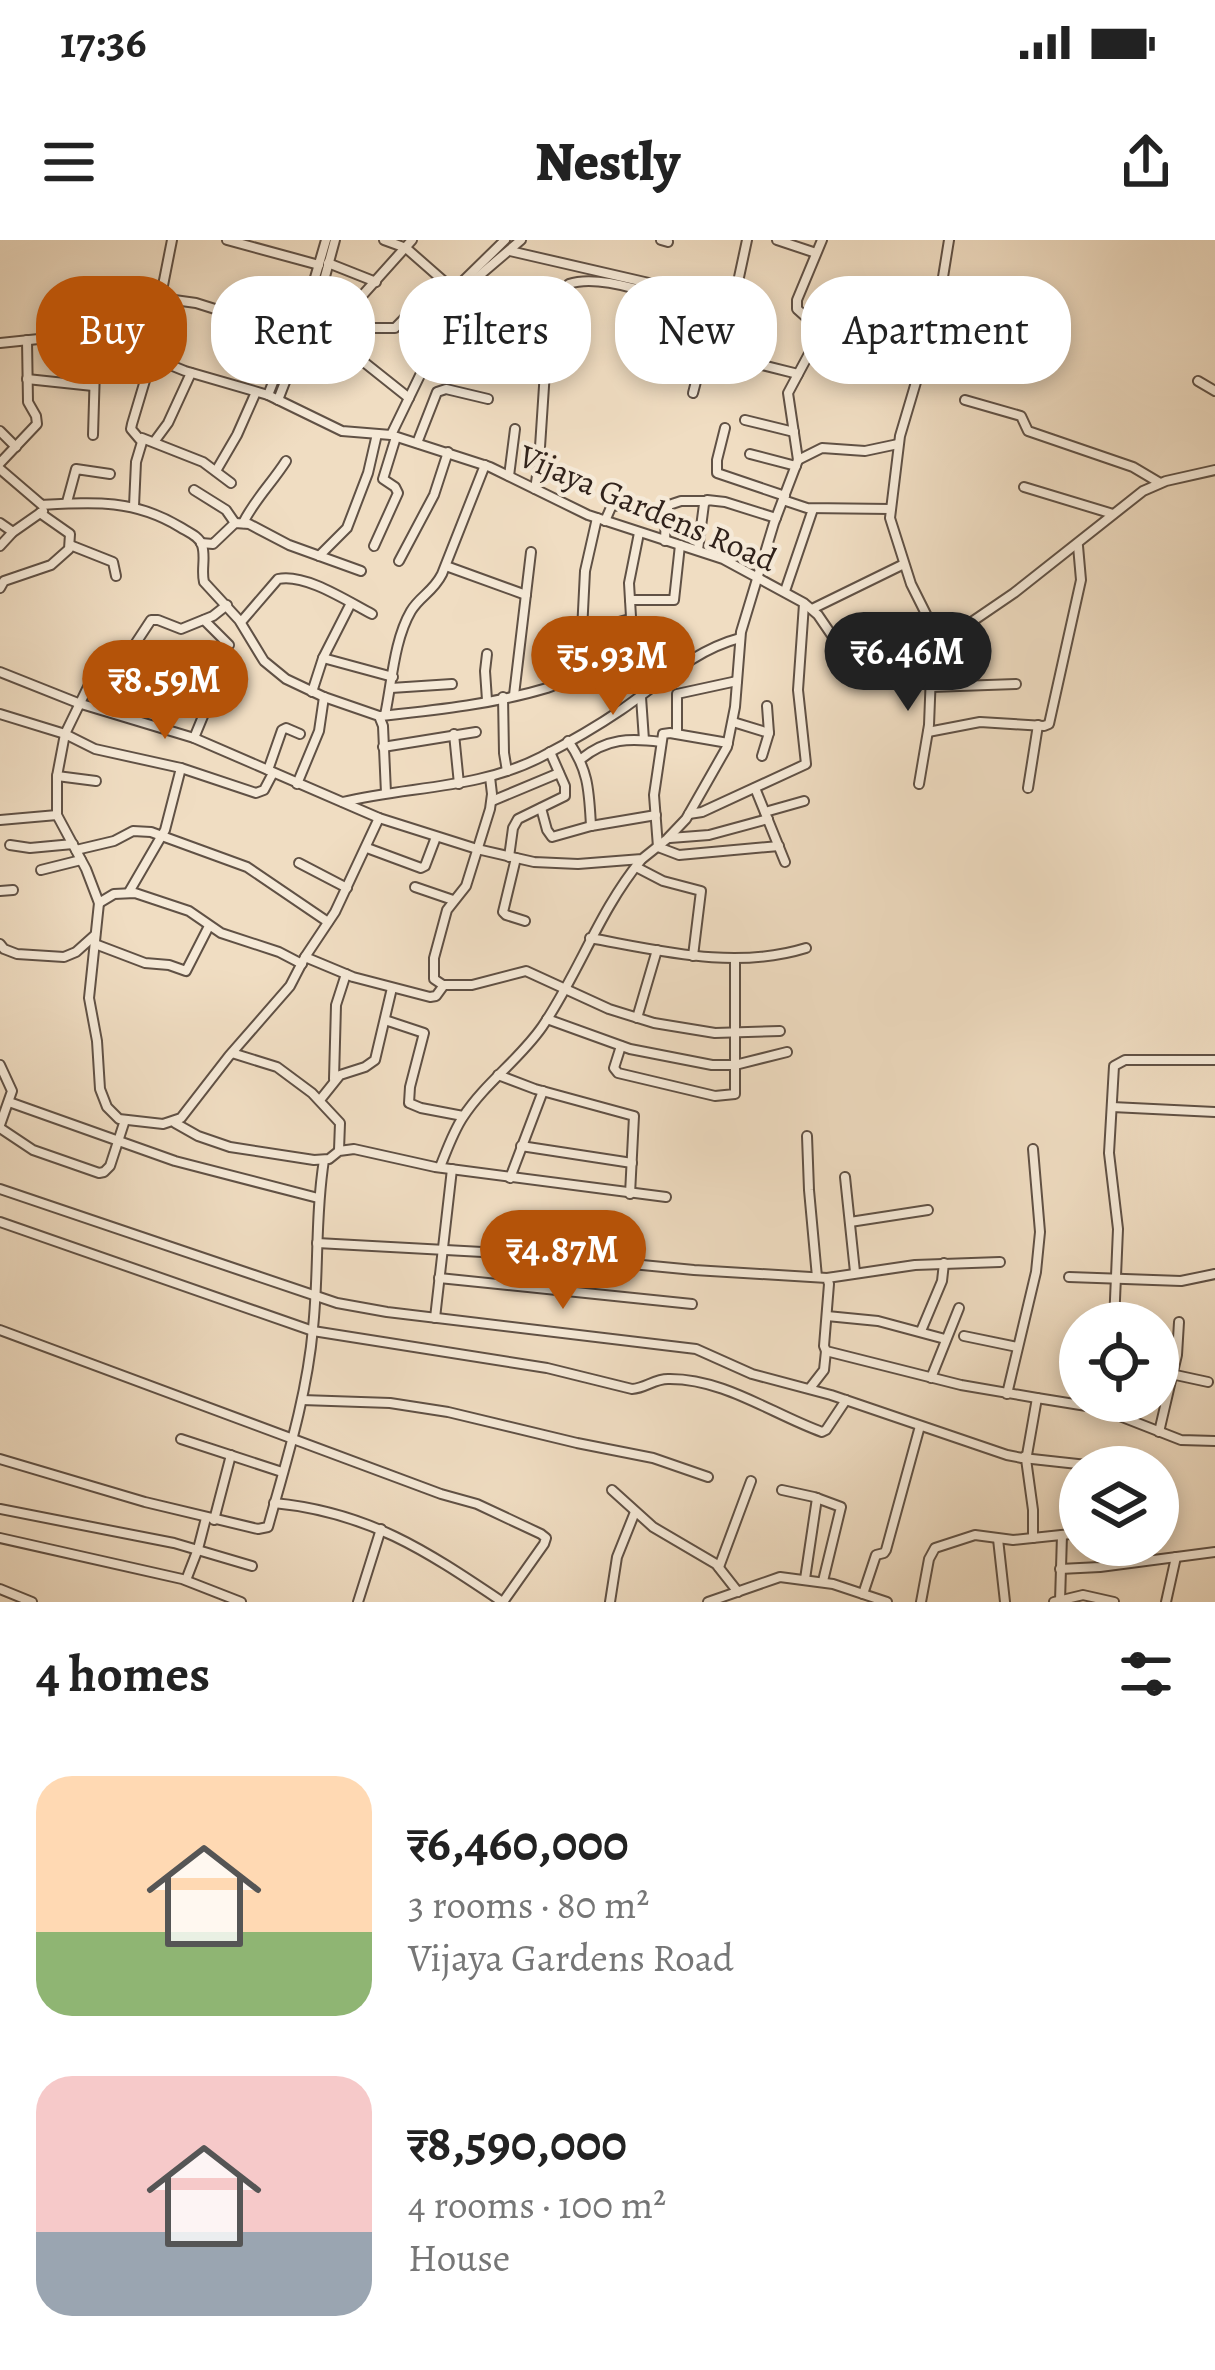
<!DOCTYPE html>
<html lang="en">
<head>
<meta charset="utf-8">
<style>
	body { margin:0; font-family:Alegreya,serif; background:#f2f2f2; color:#222; height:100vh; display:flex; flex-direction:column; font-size:45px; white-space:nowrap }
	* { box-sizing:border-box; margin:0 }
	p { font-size:39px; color:#767676 }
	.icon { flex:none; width:66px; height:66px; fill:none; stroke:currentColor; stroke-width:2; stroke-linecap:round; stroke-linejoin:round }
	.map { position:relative; height:1362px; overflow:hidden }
	.side { display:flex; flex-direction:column; background:#fff; flex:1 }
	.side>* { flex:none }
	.top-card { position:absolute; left:36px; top:36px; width:1143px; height:108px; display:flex; gap:24px }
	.fabs { position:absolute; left:1059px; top:1062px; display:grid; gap:24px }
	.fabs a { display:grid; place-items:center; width:120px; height:120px; border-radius:50%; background:#fff; box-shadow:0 6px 18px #0003; font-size:60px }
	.price { position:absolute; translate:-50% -102px; padding:0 27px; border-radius:42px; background:#b45309; color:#fff; font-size:39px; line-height:78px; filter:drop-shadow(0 3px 6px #0008) }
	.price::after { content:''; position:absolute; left:50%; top:72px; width:36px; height:27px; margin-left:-18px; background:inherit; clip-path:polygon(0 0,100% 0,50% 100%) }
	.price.active { background:#222; color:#fff }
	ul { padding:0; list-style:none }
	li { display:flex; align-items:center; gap:36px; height:300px; padding:0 36px }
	li span { display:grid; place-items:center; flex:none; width:336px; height:240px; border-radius:36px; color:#555 }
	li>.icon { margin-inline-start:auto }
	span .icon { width:144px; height:144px; fill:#fffc; stroke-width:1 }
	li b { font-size:51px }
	h2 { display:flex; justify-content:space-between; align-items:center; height:144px; padding:0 36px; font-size:51px }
	.pill { padding:0 42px; border-radius:48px; background:#fff; box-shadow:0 6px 18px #0003; font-size:42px; line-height:108px }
	.pill.active { background:#b45309; color:#fff }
	.status { display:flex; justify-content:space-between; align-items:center; height:84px; padding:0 60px; background:#fff; direction:ltr }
	.status svg { height:33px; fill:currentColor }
	header { display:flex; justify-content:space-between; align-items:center; height:156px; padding:0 36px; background:#fff; font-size:54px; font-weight:800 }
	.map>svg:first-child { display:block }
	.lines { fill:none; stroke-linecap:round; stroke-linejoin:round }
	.minor-casing { stroke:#605145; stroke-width:12 }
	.minor { stroke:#f5e9d7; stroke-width:8 }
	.labels { text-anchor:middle; stroke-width:9; stroke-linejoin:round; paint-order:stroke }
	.street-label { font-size:33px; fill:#30221b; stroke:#f5e9d7 }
</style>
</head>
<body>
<div class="status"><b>17:36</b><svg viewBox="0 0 49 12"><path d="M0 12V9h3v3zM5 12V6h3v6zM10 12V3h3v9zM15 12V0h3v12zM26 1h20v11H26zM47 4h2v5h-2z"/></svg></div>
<header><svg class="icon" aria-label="menu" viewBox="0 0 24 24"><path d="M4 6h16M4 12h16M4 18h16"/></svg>Nestly<svg class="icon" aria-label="share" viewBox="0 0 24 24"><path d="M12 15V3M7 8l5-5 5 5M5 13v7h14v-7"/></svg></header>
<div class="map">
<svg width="1215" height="1362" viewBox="0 0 1215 1362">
	<rect width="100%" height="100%" fill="#f0ddc2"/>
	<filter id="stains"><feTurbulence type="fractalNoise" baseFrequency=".00167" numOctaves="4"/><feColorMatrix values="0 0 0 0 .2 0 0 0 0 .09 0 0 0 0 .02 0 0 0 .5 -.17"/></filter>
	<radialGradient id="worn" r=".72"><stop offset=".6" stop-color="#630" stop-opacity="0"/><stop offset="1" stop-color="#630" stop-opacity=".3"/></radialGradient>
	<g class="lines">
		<g class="minor-casing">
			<g id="minor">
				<path d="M 227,0 L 319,25"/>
				<path d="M 384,0 L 406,8 L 455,51"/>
				<path d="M 661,0 L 668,2"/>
				<path d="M 747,0 L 730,79 L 696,74 L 686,106 L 798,134"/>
				<path d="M 777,0 L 816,13"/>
				<path d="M 510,11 L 649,43"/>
				<path d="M 328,23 L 376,42"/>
				<path d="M 314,41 L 326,0"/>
				<path d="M 323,44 L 335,0"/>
				<path d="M 310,49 L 313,43 L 320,42 L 351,69"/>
				<path d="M 322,55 L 346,75"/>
				<path d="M 160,58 L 196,63 L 215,69 L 242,84 L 261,84 L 275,79 L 295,85"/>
				<path d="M 349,72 L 361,86 L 354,106 L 355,115 L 409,158"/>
				<path d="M 361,84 L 370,88 L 395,88 L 442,40"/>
				<path d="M 820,93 L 916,138"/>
				<path d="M 0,103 L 87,94 L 99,96 L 185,131 L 268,155 L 342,191 L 391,195 L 490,227 L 588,275 L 723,319 L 804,363 L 818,375 L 844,413 L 865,420 L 893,421 L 928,409 L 951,396 L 1014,353 L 1143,251 L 1166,241 L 1215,230"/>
				<path d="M 149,116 L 172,0"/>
				<path d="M 294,118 L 308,116 L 412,0"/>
				<path d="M 424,125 L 423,116 L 460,44 L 505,0"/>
				<path d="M 27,139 L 93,146"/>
				<path d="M 1198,141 L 1215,151"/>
				<path d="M 693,153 L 704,111"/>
				<path d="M 268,155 L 310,49"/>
				<path d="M 278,160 L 318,57"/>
				<path d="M 965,160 L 1021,176 L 1028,191 L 1133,227 L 1160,243"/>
				<path d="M 745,180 L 794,192"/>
				<path d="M 725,188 L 717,220 L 717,233 L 785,256"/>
				<path d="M 0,191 L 16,207"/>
				<path d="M 93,195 L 96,95"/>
				<path d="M 391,195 L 424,127 L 431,118 L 473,41 L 521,0"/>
				<path d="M 142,198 L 203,222 L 231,243"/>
				<path d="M 154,202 L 168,183 L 191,133"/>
				<path d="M 417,203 L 437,152 L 446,149 L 488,159"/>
				<path d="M 750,214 L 796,226"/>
				<path d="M 798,220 L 822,208 L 865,211 L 898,204"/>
				<path d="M 0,223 L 37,184 L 36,176 L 28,162 L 27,100"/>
				<path d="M 0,229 L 42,265 C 93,262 134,259 180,287 C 188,292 199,296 202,305 C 206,317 201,330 204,342 L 239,380 L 264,421 L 286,439 L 324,457 L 379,476 L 383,486 L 386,553"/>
				<path d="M 216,231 L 237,195 L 256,152"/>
				<path d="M 509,236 L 515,189"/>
				<path d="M 1024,247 L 1113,274"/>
				<path d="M 535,249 L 539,222 L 547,101 L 559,78 L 569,44 C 600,33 669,57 698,73"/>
				<path d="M 194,250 L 226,270 L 235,283"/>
				<path d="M 783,260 L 807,268 L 890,269"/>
				<path d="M 67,262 L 76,229 L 110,234"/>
				<path d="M 134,266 L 136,222 L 142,202 L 131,189 L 132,184 L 152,117"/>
				<path d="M 605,281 L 612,265 L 643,269"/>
				<path d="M 0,283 L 13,292 L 43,271"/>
				<path d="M 243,283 C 255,259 272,243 286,221"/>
				<path d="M 639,293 L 629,343 L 632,394 L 635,400 L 668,397 L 675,430"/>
				<path d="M 665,301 L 666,274 L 669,265 L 681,261 L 705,261"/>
				<path d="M 201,303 L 213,304 L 235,283 L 249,284 L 289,305 L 361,331"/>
				<path d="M 70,305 L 113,322 L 116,336"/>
				<path d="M 0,306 L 12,293"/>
				<path d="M 374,306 L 398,253 L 395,247 L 383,239 L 396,197"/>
				<path d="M 698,310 L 704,264 L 707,260 L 725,262 L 776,278"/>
				<path d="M 319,316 L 347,288 L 368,233 L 377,194"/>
				<path d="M 399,321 L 434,255 L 448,212"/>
				<path d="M 446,326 L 526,355"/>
				<path d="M 0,348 L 4,341 L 51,325 L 69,309 L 70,294 L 40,273"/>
				<path d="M 785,351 L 813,269"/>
				<path d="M 630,360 L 674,360 L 680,305"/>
				<path d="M 227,365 L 213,376 L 181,389 L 158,380 L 151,380 L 124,421 L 100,422 L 65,494 L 57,536 L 57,575 L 86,629 L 99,663 L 89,758 L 97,801 L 100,849 L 107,867 L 119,879 L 163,884 L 181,878 L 229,816 L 290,746 L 305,717 L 335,672 L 379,578"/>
				<path d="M 812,369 L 904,324"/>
				<path d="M 204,380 L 229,405"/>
				<path d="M 241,382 L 278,339 C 305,333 347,361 372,374"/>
				<path d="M 582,391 L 585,331 L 597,278"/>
				<path d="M 940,402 L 911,344 L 890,278 L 900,196 L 938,68 L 949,0"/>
				<path d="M 323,418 L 393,437"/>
				<path d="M 0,432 L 78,463 L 194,498 L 379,578 L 477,609 L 534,622 L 578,624 L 642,619 L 667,599 L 686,579 L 727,507 L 735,467 L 741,392 L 774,283 L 798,220 L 788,153 L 819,95 L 817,87 L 797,69 L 797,60 L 822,0"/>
				<path d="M 571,437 L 566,403 L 570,395 L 630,379"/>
				<path d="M 931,447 L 1016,444"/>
				<path d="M 391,448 L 452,444"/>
				<path d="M 312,452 L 323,418 L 351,363"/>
				<path d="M 514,455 L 531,312"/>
				<path d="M 503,457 L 504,513 L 507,531"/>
				<path d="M 641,457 L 644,500"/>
				<path d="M 487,460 L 485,431 L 487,414"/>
				<path d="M 0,474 L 65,494 L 95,509 L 181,528 L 256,553 L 264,550 L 273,533"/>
				<path d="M 385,475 C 392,442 394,400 411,371 C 420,356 433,352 442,334 L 485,225"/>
				<path d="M 381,476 C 436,470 494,464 547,448 C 565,442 581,430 598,424 C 614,418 630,418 635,400"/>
				<path d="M 733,482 L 769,493"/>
				<path d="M 928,492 L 980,482 L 1044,486 L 1049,484 L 1081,340 L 1078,306"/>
				<path d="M 454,494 L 459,544"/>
				<path d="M 677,494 L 677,454 L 737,441"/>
				<path d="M 194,498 L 213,452 L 230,427"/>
				<path d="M 568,501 C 589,530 589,552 591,586"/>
				<path d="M 728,503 L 670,493 L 663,494 L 654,555 L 658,607 L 679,615 L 779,606"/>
				<path d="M 383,507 L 476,492"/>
				<path d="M 762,516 L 769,493 L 767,466"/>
				<path d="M 581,519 C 607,498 630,498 661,502"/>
				<path d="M 268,530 L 282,490 L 286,488 L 300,494"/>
				<path d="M 57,536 L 96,541"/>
				<path d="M 297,544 L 319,491 L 324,457"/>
				<path d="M 919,544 L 929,485 L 932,408"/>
				<path d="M 755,548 L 785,622"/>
				<path d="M 1028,548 L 1038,485"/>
				<path d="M 492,561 L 559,533"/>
				<path d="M 343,562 C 410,546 479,549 541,517 C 568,503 596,487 621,470 C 659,444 694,410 740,398"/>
				<path d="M 541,568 L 547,590 L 552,597 L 591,586 L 656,575"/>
				<path d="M 765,572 L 804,561"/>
				<path d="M 689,574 L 702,572 L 806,524 L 798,450 L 804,364"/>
				<path d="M 0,580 L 57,575"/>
				<path d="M 670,598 L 709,595 L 768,579"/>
				<path d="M 10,605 L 30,608 L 73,604"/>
				<path d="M 367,608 L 421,628 L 425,626 L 436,597"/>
				<path d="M 76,610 L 114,601 L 133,591 L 151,592 L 247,627 L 328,682"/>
				<path d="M 509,617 L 513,588 L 518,579 L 565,556 L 565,546 L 550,512"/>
				<path d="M 516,618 L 503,672 L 506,675 L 525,681"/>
				<path d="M 299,623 L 347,648"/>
				<path d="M 636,627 L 663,641 L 701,651 L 693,716"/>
				<path d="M 41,630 L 81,620"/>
				<path d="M 415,647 L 453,660"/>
				<path d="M 0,651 L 13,650"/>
				<path d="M 129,652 L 165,590 L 181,528"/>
				<path d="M 99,663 L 114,654 L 135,653 L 189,671 L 221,693 L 279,712 L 302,724"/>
				<path d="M 590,698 C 662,711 735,730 806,708"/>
				<path d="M 0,704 L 4,709 L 17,714 L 64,717 L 76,712 L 95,695"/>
				<path d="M 95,704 L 145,723 L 169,725 L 186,731 L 209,686"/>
				<path d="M 305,717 L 353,737 L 430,757 L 436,756 L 444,745 L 472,745 L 526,731 L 609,769 L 654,783 L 715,793 L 780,791"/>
				<path d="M 443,745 L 434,739 L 434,718 L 447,670 L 466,646 L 490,569 L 492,554 L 490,537"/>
				<path d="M 637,778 L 657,710"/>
				<path d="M 547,779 L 630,809 L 712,825 L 735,825 L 787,812"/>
				<path d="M 385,780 L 424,793 L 410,847 L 409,863 L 421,868 L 463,876"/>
				<path d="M 621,806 L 614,828 L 618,833 L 715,856 L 735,854 L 735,719"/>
				<path d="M 232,813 L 277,827 L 312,853 L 340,883 L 339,910"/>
				<path d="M 0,825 L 12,851 L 0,885"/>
				<path d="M 498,835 L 535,849 L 634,876 L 630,954"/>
				<path d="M 334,839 L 336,765 L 346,734"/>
				<path d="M 320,860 L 340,835 L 365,827 L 375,820 L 392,748"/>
				<path d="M 9,862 L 175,921 L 318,958"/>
				<path d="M 1112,867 L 1215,872"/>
				<path d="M 175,883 L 198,896 L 230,907 L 314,920 L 329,919 L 339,911 L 354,909 L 435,927 L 666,957"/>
				<path d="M 0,888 L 33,910 L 99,933 L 104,932 L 110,926 L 125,880"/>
				<path d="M 807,896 L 809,950 L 817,1037"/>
				<path d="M 521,906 L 632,923"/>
				<path d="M 440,927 C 447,910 453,892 463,877 C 485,843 519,820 542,787 C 579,733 599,671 641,620"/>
				<path d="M 845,937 L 855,1032"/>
				<path d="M 510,938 L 543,851"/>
				<path d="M 0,949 L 337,1063 L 387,1072 L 696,1109 L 752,1134 L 831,1155 L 1007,1215 L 1022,1218 L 1027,1215 L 1037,1158 L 1099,1168 L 1181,1200 L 1215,1201"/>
				<path d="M 0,982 L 313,1091 L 547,1128 L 632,1149 C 646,1148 654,1139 668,1139 C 723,1138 772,1174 822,1192 L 826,1190 L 846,1160"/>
				<path d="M 850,982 L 928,970"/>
				<path d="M 317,1003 L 538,1015 L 694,1030 L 827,1038 L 829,1044 L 824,1106 L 826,1111 L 961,1145 L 1037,1158"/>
				<path d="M 1069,1037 L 1181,1041 L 1215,1034"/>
				<path d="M 439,1038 L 692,1064"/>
				<path d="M 827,1038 L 915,1025 L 1000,1022"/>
				<path d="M 827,1076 L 878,1081 L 945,1099"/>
				<path d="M 435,1078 L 452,929"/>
				<path d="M 1114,1083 L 1118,989 L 1109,913 L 1114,826 L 1125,820 L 1215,820"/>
				<path d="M 0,1090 L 441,1254 L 477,1264 L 541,1294 L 546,1298 L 544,1304 L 503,1362"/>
				<path d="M 921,1091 L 942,1041 L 944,1023"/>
				<path d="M 964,1096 L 1017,1107"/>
				<path d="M 1171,1134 L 1208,1142"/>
				<path d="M 931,1138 L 959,1068"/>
				<path d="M 810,1148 L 824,1130 L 826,1111"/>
				<path d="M 1007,1154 L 1036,1032 L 1040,992 L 1033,909"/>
				<path d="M 302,1160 L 390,1163 L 448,1172 L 577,1203 L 653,1218 L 708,1237"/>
				<path d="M 1159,1192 L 1177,1115 L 1179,1082"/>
				<path d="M 181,1199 L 282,1232"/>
				<path d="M 1023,1218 L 1105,1227"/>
				<path d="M 0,1219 L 145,1262 L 258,1289 L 268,1287 C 286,1222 307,1156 313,1088 C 319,1032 315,976 324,920"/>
				<path d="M 1026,1219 L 1033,1270 L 1033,1298"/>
				<path d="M 612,1250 L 653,1287 L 716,1324 L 738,1352"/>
				<path d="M 782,1250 L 814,1257 L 841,1267 L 823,1341"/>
				<path d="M 274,1263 C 368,1272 425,1310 501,1361"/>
				<path d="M 0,1269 L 174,1303 L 252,1326"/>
				<path d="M 214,1280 L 231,1215"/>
				<path d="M 1158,1292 L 1159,1292"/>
				<path d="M 0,1298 L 182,1339 L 241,1362"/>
				<path d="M 998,1299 L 1005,1362"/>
				<path d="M 719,1327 L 751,1241"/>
				<path d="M 1060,1329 L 1100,1327 L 1215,1312"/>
				<path d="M 805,1339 L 817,1258"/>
				<path d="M 186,1340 L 198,1309 L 206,1278"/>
				<path d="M 0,1349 L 32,1362"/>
				<path d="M 863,1354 L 876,1315 L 884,1313 L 886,1310 L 920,1186"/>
				<path d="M 1060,1361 L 1062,1295"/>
				<path d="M 358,1362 L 381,1289"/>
				<path d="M 610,1362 L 617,1317 L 635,1272"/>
				<path d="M 708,1362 L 780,1337 L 833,1344 L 887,1362"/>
				<path d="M 921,1362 L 929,1319 L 935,1308 L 975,1295 L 1013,1300 L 1080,1293"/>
				<path d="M 1054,1362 L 1083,1355 L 1114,1362"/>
				<path d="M 1166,1362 L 1176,1317"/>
			</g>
		</g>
		<use href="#minor" class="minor"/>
	</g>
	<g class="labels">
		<g class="street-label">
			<text transform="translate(648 267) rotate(23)" y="12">Vijaya Gardens Road</text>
		</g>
	</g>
	<rect width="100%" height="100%" filter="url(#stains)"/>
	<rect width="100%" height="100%" fill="url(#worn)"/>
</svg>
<div class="fabs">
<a><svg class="icon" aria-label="locate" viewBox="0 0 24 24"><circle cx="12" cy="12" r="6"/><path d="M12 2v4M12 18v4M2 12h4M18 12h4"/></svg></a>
<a><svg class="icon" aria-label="layers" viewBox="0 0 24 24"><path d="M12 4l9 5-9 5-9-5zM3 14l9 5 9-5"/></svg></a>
</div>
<b class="price active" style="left:908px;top:474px">₹6.46M</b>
<b class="price" style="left:613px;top:478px">₹5.93M</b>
<b class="price" style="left:165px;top:502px">₹8.59M</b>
<b class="price" style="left:563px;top:1072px">₹4.87M</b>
<div class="top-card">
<a class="pill active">Buy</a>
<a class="pill">Rent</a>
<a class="pill">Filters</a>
<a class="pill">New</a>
<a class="pill">Apartment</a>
</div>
</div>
<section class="side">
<h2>4 homes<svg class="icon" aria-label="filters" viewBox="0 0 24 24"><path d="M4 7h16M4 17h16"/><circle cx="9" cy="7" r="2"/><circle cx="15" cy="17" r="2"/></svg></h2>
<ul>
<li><span style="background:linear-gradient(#ffd9b3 65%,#8fb573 0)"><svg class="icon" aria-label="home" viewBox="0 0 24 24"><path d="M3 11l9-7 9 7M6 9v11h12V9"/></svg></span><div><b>₹6,460,000</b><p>3 rooms · 80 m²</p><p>Vijaya Gardens Road</p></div></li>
<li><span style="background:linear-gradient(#f6c9c9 65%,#9aa5b1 0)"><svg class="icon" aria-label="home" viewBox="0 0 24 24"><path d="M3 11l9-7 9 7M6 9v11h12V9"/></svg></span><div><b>₹8,590,000</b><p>4 rooms · 100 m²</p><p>House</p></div></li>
</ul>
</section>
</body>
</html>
